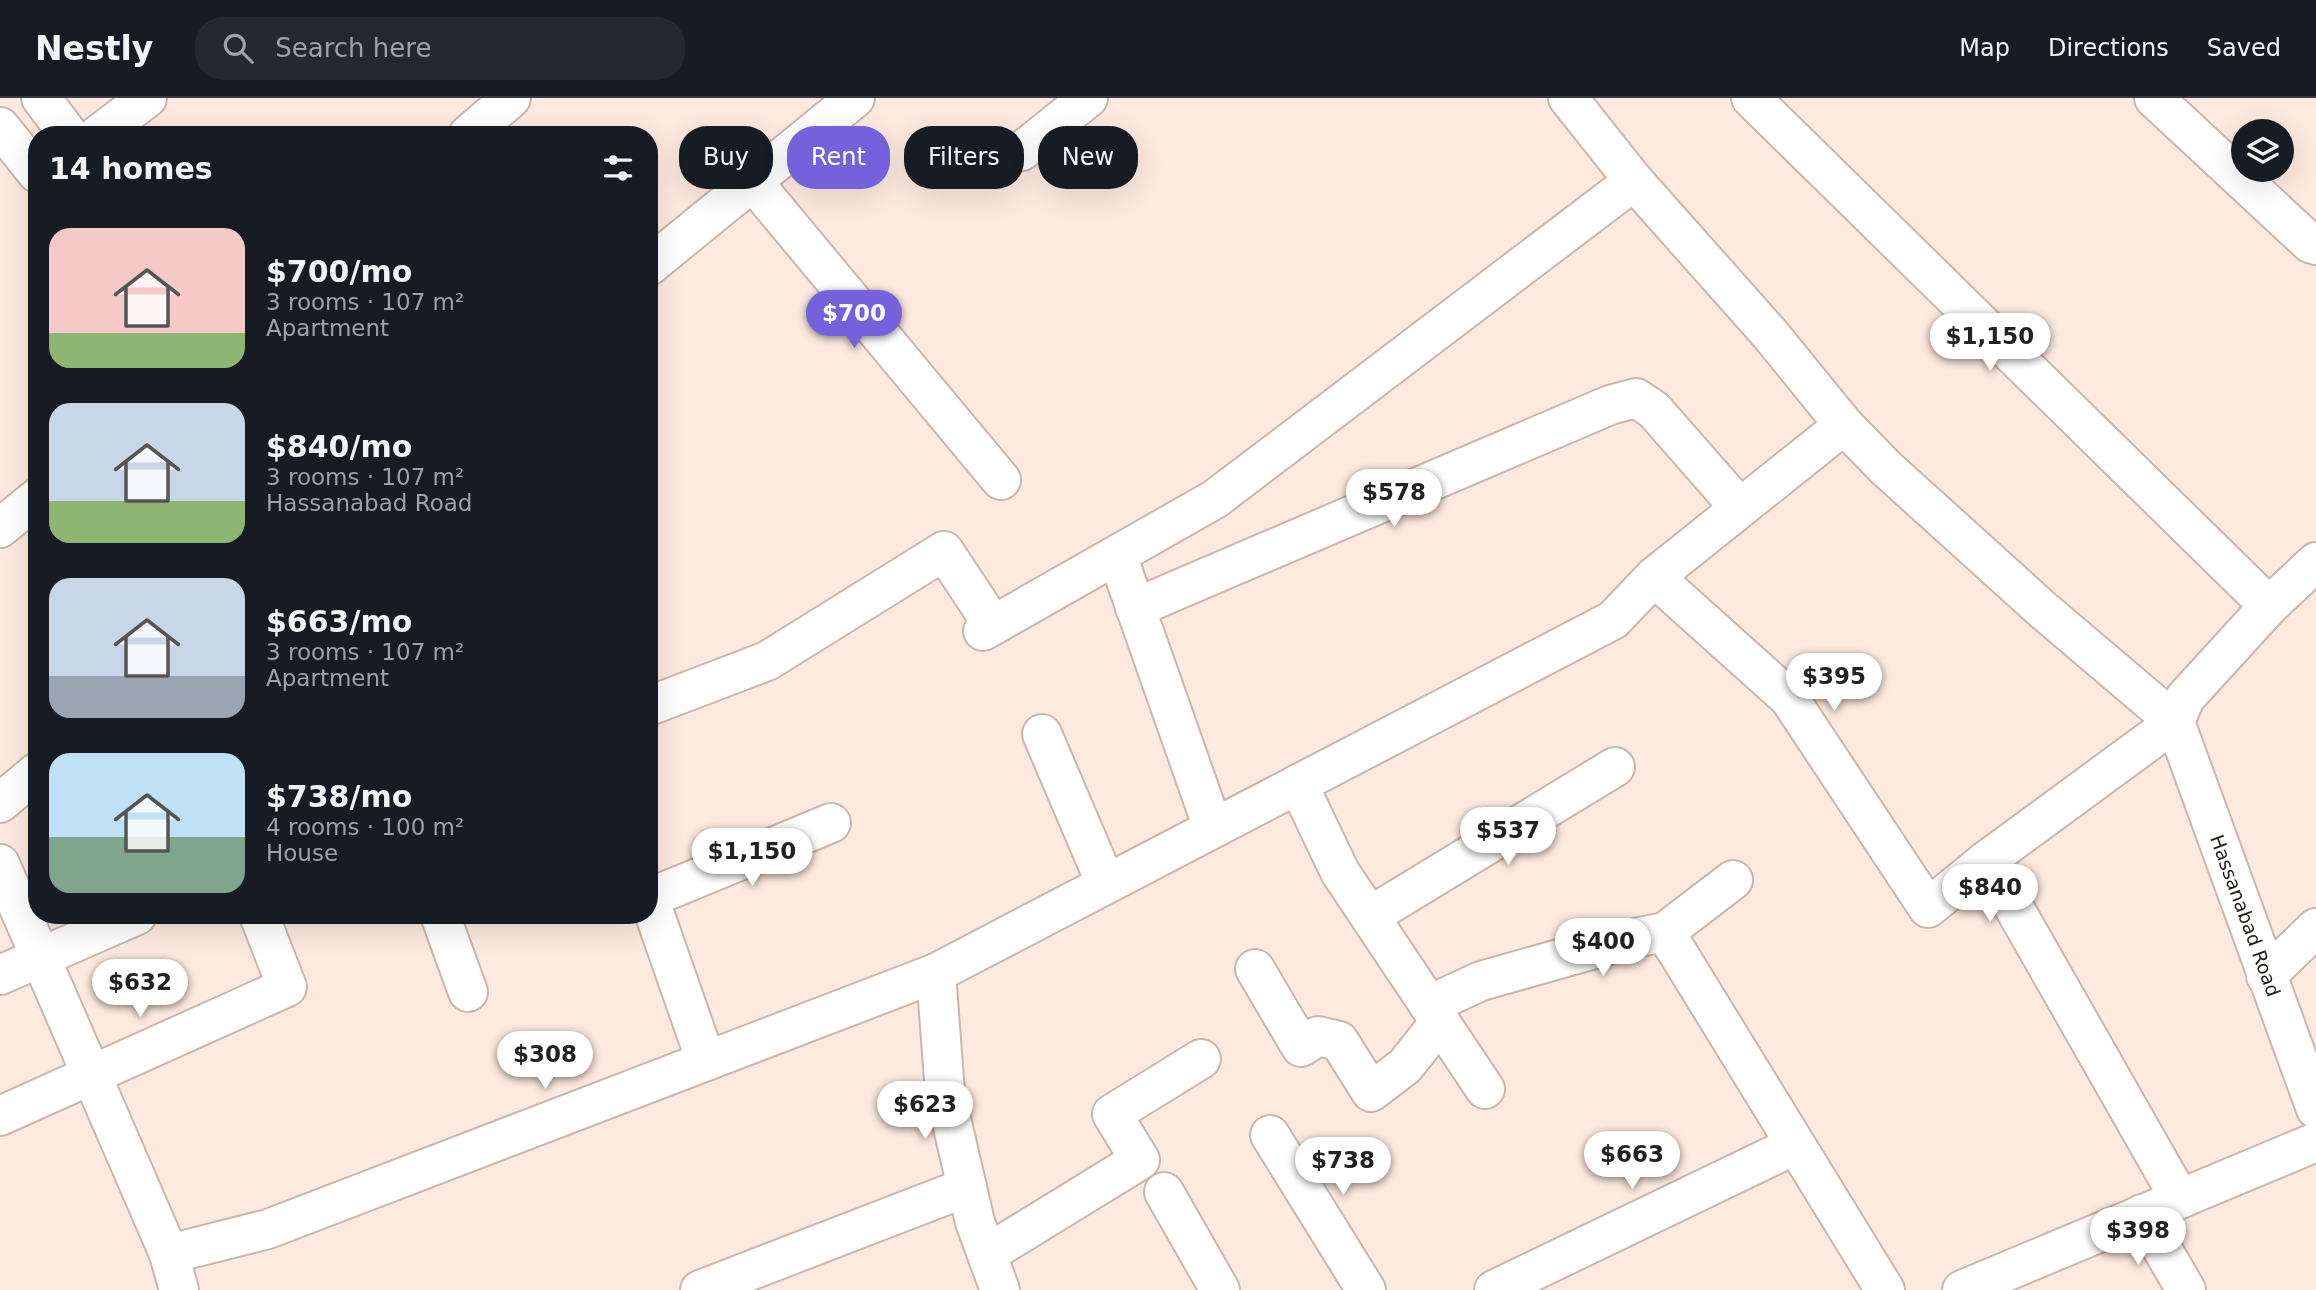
<!DOCTYPE html>
<html lang="en">
<head>
<meta charset="utf-8">
<style>
	body { margin:0; font-family:"DejaVu Sans",sans-serif; background:#242831; color:#f1f3f6; height:100vh; display:flex; flex-direction:column; font-size:26px; white-space:nowrap }
	* { box-sizing:border-box; margin:0 }
	p { font-size:23px; color:#9ea1a6 }
	.icon { flex:none; width:38px; height:38px; fill:none; stroke:currentColor; stroke-width:2; stroke-linecap:round; stroke-linejoin:round }
	.map { position:relative; flex:1; overflow:hidden }
	.sheet { position:absolute; left:28px; top:28px; width:630px; height:798px; display:flex; flex-direction:column; background:#171b24; border-radius:28px; box-shadow:0 7px 28px #0002 }
	.sheet>* { flex:none }
	.top-card { position:absolute; left:679px; top:28px; width:665px; height:63px; display:flex; gap:14px }
	.controls { position:absolute; left:2231px; top:21px; display:grid; gap:14px }
	.controls a { display:grid; place-items:center; width:63px; height:63px; border-radius:50%; background:#171b24; box-shadow:0 7px 28px #0002; font-size:35px }
	.price { position:absolute; translate:-50% -60px; padding:0 16px; border-radius:24px; background:#fff; color:#222; font-size:23px; line-height:46px; filter:drop-shadow(0 2px 4px #0008) }
	.price::after { content:''; position:absolute; left:50%; top:42px; width:21px; height:16px; margin-left:-10px; background:inherit; clip-path:polygon(0 0,100% 0,50% 100%) }
	.price.on { background:#7561dc; color:#fff }
	ul { padding:0; list-style:none }
	li { display:flex; align-items:center; gap:21px; height:175px; padding:0 21px }
	li span { display:grid; place-items:center; flex:none; width:196px; height:140px; border-radius:21px; color:#555 }
	li>.icon { margin-inline-start:auto }
	span .icon { width:84px; height:84px; fill:#fffc; stroke-width:1 }
	li b { font-size:30px }
	h2 { display:flex; justify-content:space-between; align-items:center; height:84px; padding:0 21px; font-size:30px }
	.tag { padding:0 24px; border-radius:28px; background:#171b24; box-shadow:0 7px 28px #0002; font-size:24px; line-height:63px }
	.tag.on { background:#7561dc; color:#fff }
	header { display:flex; align-items:center; gap:42px; box-sizing:border-box; height:98px; padding:0 35px; background:#171b24; border-bottom:2px solid #363941 }
	header strong { font-size:33px }
	nav { display:flex; gap:38px; margin-inline-start:auto; font-size:24px }
	.search { width:490px; height:63px; background:#242831; display:flex; align-items:center; gap:18px; box-sizing:border-box; padding:0 24px; border-radius:28px; color:#9ea1a6; font-size:26px }
	.map>svg:first-child { display:block }
	.lines { fill:none; stroke-linecap:round; stroke-linejoin:round }
	.minor-casing { stroke:#c9b6ac; stroke-width:42 }
	.minor { stroke:#fff; stroke-width:38 }
	.labels { text-anchor:middle; stroke-width:7; stroke-linejoin:round; paint-order:stroke }
	.street-label { font-size:19px; fill:#221b18; stroke:#fde9df }
</style>
</head>
<body>
<header>
<strong>Nestly</strong>
<div class="search"><svg class="icon" aria-label="search" viewBox="0 0 24 24"><circle cx="10" cy="10" r="6"/><path d="M15 15l6 6"/></svg>Search here</div>
<nav><a>Map</a><a>Directions</a><a>Saved</a></nav>
</header>
<div class="map">
<svg width="2316" height="1192" viewBox="0 0 2316 1192">
	<rect width="100%" height="100%" fill="#fde9df"/>
	<g class="lines">
		<g class="minor-casing">
			<g id="minor">
				<path d="M 41,0 L 69,37"/>
				<path d="M 1568,0 L 1634,83 L 1770,236 L 1844,327 L 1886,370 L 2043,512 L 2175,624"/>
				<path d="M 1751,0 L 2269,508"/>
				<path d="M 2154,0 L 2310,145 L 2316,147"/>
				<path d="M 0,29 L 37,75"/>
				<path d="M 98,37 L 147,0"/>
				<path d="M 468,37 L 511,0"/>
				<path d="M 1022,53 L 1088,0"/>
				<path d="M 753,84 L 1001,382"/>
				<path d="M 649,168 L 855,0"/>
				<path d="M 0,430 L 37,400"/>
				<path d="M 1117,457 L 1213,730"/>
				<path d="M 1654,479 L 1789,600 L 1928,810 L 1987,762"/>
				<path d="M 1135,510 L 1610,307 L 1636,300 L 1654,312 L 1739,409"/>
				<path d="M 983,533 L 1215,401 L 1634,83"/>
				<path d="M 649,608 L 767,563 L 944,453 L 993,527"/>
				<path d="M 2175,624 L 1987,762 L 2180,1101"/>
				<path id="s1" d="M 2175,624 L 2316,1011"/>
				<path d="M 2175,624 L 2185,600 L 2269,508 L 2316,464"/>
				<path d="M 1042,636 L 1106,786"/>
				<path d="M 1298,686 L 1340,774 L 1485,991"/>
				<path d="M 0,705 L 37,674"/>
				<path d="M 0,766 L 169,1156 L 179,1192"/>
				<path d="M 649,800 L 831,725"/>
				<path d="M 649,800 L 706,963"/>
				<path d="M 440,817 L 468,894"/>
				<path d="M 1370,818 L 1615,669"/>
				<path d="M 1665,834 L 1885,1192"/>
				<path d="M 1255,871 L 1301,949 L 1318,938 L 1339,943 L 1371,994 L 1405,968 L 1440,924"/>
				<path d="M 936,875 L 945,995 L 975,1124 L 1000,1192"/>
				<path d="M 0,877 L 137,817"/>
				<path d="M 2266,878 L 2316,830"/>
				<path d="M 1429,907 L 1481,883 L 1630,841 L 1665,834 L 1733,782"/>
				<path d="M 0,1018 L 287,889 L 259,817"/>
				<path d="M 1270,1037 L 1366,1192"/>
				<path d="M 1164,1094 L 1220,1192"/>
				<path d="M 2142,1116 L 2186,1192"/>
				<path d="M 169,1156 L 268,1131 L 936,875 L 1613,522 L 1654,479 L 1844,327"/>
				<path d="M 987,1156 L 1140,1062 L 1112,1016 L 1201,961"/>
				<path d="M 700,1192 L 967,1089"/>
				<path d="M 1494,1192 L 1795,1047"/>
				<path d="M 1962,1192 L 2316,1044"/>
			</g>
		</g>
		<use href="#minor" class="minor"/>
	</g>
	<g class="labels">
		<g class="street-label">
			<text dy="7" stroke="none"><textPath href="#s1" startOffset="206">Hassanabad Road</textPath></text>
		</g>
	</g>
</svg>
<div class="controls">
<a><svg class="icon" aria-label="layers" viewBox="0 0 24 24"><path d="M12 4l9 5-9 5-9-5zM3 14l9 5 9-5"/></svg></a>
</div>
<b class="price on" style="left:854px;top:252px">$700</b>
<b class="price" style="left:1990px;top:275px">$1,150</b>
<b class="price" style="left:1394px;top:431px">$578</b>
<b class="price" style="left:1834px;top:615px">$395</b>
<b class="price" style="left:1508px;top:769px">$537</b>
<b class="price" style="left:752px;top:790px">$1,150</b>
<b class="price" style="left:1990px;top:826px">$840</b>
<b class="price" style="left:1603px;top:880px">$400</b>
<b class="price" style="left:140px;top:921px">$632</b>
<b class="price" style="left:545px;top:993px">$308</b>
<b class="price" style="left:925px;top:1043px">$623</b>
<b class="price" style="left:1632px;top:1093px">$663</b>
<b class="price" style="left:1343px;top:1099px">$738</b>
<b class="price" style="left:2138px;top:1169px">$398</b>
<div class="top-card">
<a class="tag">Buy</a>
<a class="tag on">Rent</a>
<a class="tag">Filters</a>
<a class="tag">New</a>
</div>
<section class="sheet">
<h2>14 homes<svg class="icon" aria-label="filters" viewBox="0 0 24 24"><path d="M4 7h16M4 17h16"/><circle cx="9" cy="7" r="2"/><circle cx="15" cy="17" r="2"/></svg></h2>
<ul>
<li><span style="background:linear-gradient(#f6c9c9 75%,#8fb573 0)"><svg class="icon" aria-label="home" viewBox="0 0 24 24"><path d="M3 11l9-7 9 7M6 9v11h12V9"/></svg></span><div><b>$700/mo</b><p>3 rooms · 107 m²</p><p>Apartment</p></div></li>
<li><span style="background:linear-gradient(#c9d6e8 70%,#8fb573 0)"><svg class="icon" aria-label="home" viewBox="0 0 24 24"><path d="M3 11l9-7 9 7M6 9v11h12V9"/></svg></span><div><b>$840/mo</b><p>3 rooms · 107 m²</p><p>Hassanabad Road</p></div></li>
<li><span style="background:linear-gradient(#c9d6e8 70%,#9aa5b1 0)"><svg class="icon" aria-label="home" viewBox="0 0 24 24"><path d="M3 11l9-7 9 7M6 9v11h12V9"/></svg></span><div><b>$663/mo</b><p>3 rooms · 107 m²</p><p>Apartment</p></div></li>
<li><span style="background:linear-gradient(#bfe0f5 60%,#7fa58c 0)"><svg class="icon" aria-label="home" viewBox="0 0 24 24"><path d="M3 11l9-7 9 7M6 9v11h12V9"/></svg></span><div><b>$738/mo</b><p>4 rooms · 100 m²</p><p>House</p></div></li>
</ul>
</section>
</div>
</body>
</html>
